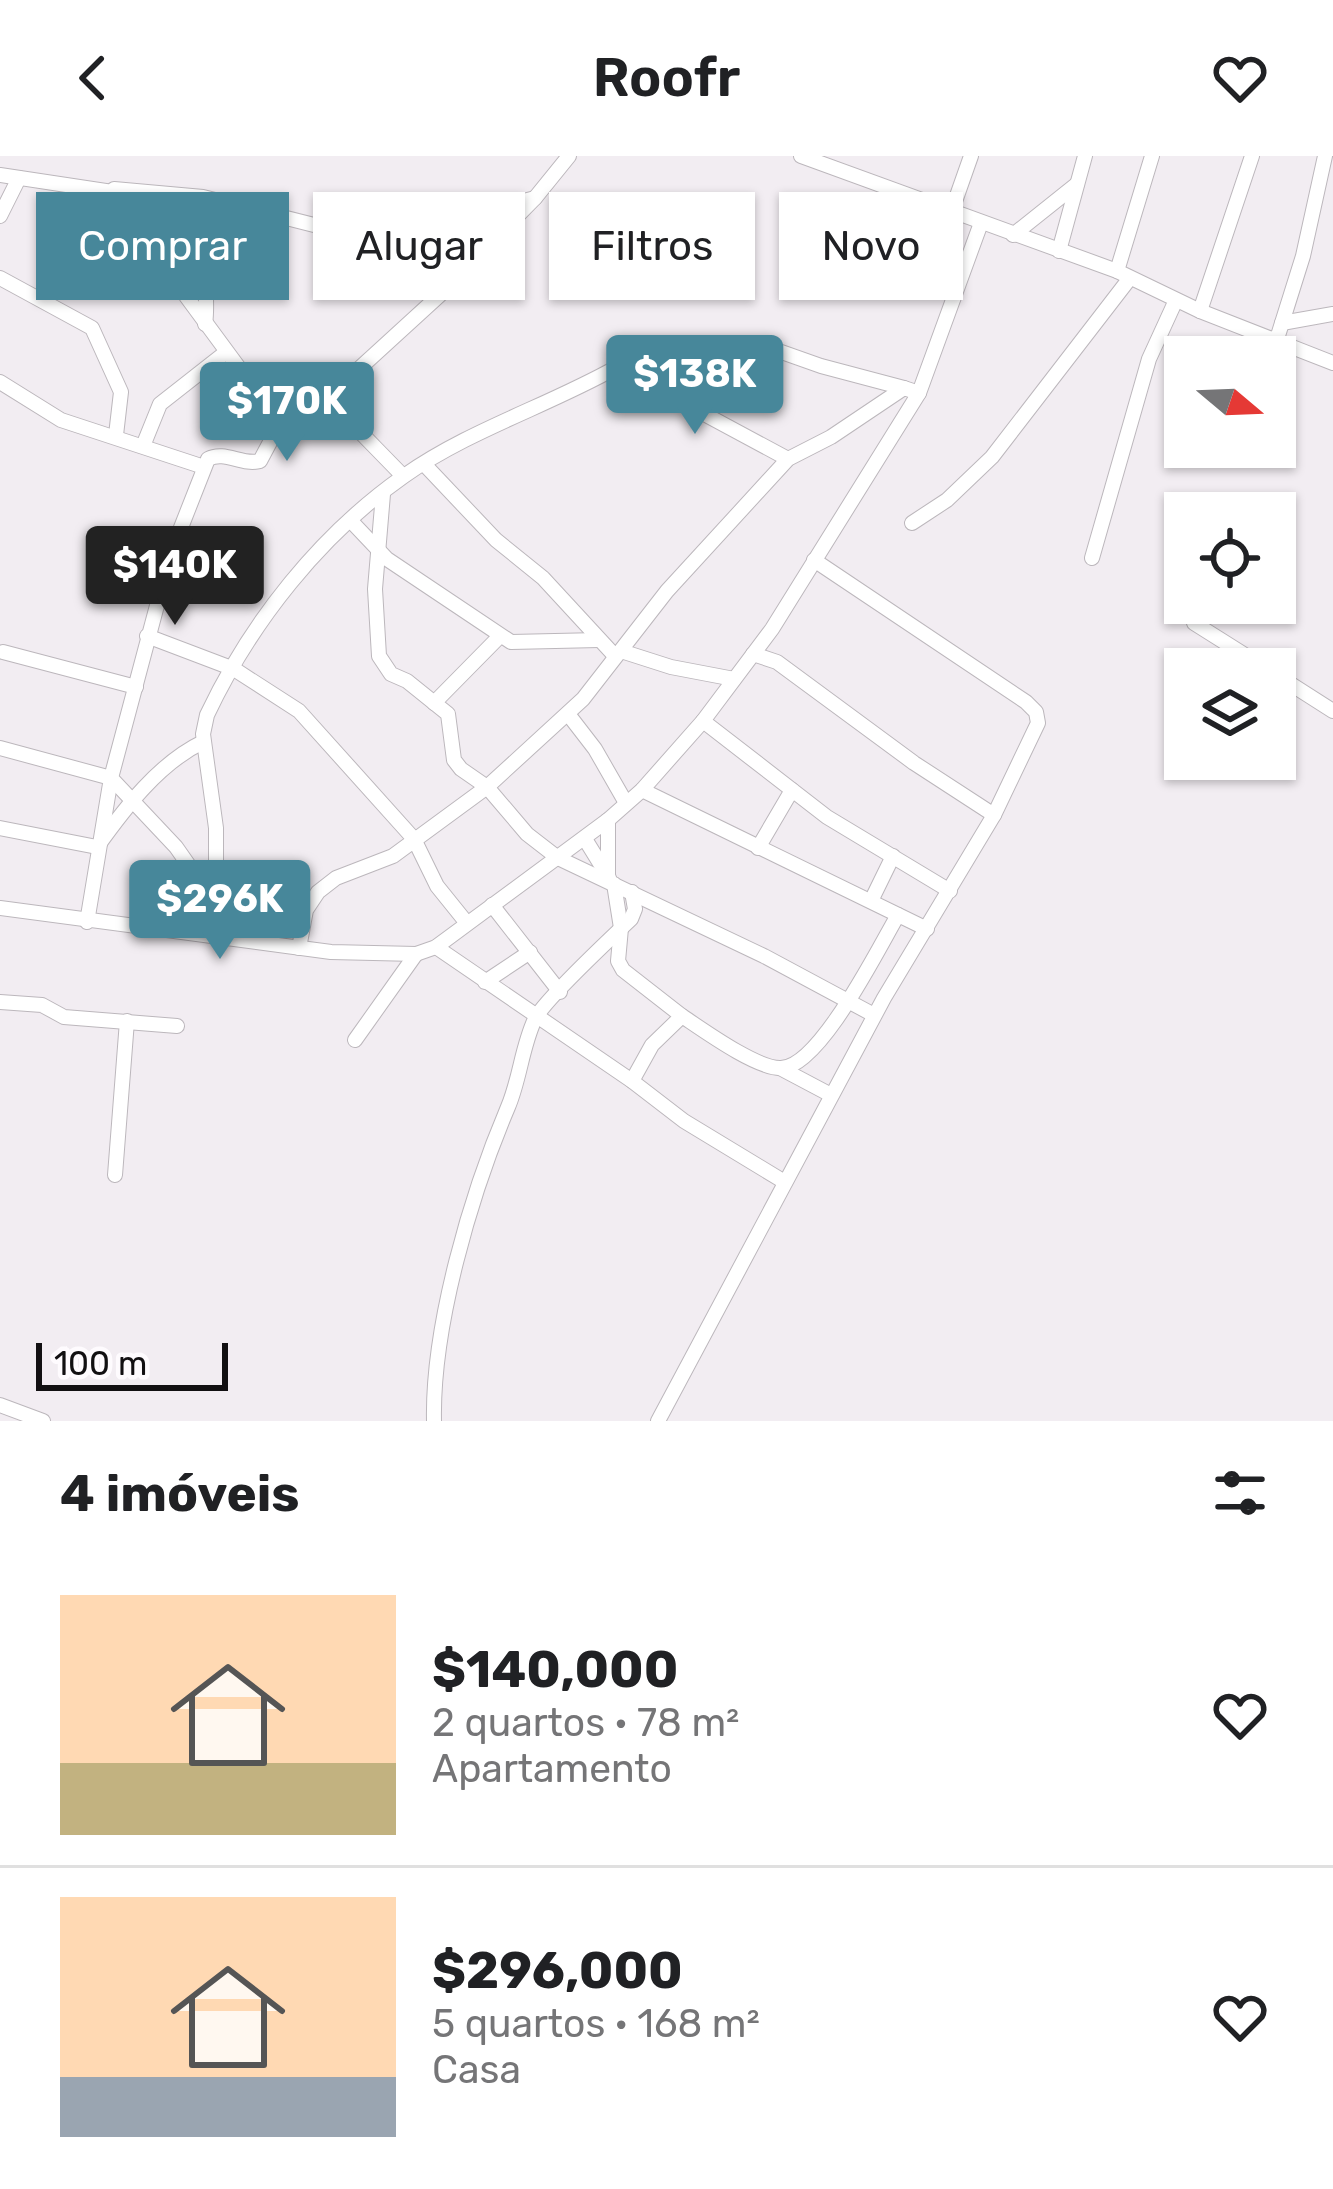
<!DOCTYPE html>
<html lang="pt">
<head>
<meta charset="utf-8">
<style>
	body { margin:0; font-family:Rubik,sans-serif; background:#f2f2f2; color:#202124; height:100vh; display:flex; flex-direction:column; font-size:45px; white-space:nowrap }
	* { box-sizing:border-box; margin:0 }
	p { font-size:39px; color:#757577 }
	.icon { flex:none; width:66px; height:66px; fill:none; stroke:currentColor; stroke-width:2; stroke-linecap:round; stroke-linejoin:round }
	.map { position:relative; height:1265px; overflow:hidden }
	.side { display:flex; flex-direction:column; background:#fff; flex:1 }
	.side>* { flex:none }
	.banner { position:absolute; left:36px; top:36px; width:1263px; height:108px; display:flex; gap:24px }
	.needle { width:78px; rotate:109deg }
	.controls { position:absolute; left:1164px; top:180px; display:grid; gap:24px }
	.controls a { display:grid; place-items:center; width:132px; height:132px; border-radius:0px; background:#fff; box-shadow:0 3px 9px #0004; font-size:60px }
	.scale { position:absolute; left:36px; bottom:30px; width:192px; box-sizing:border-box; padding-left:12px; border:6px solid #121012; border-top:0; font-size:33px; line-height:42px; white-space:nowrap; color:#121012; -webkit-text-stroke:9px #fefbfe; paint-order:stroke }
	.price { position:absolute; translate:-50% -102px; padding:0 27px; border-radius:12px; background:#47879a; color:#fff; font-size:39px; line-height:78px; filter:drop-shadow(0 3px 6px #0008) }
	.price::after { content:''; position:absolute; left:50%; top:72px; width:36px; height:27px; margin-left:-18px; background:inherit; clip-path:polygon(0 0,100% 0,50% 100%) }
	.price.selected { background:#222; color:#fff }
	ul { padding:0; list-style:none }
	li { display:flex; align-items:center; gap:36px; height:300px; padding:0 60px }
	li+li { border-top:3px solid #e0e0e0 }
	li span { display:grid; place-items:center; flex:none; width:336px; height:240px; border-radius:0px; color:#555 }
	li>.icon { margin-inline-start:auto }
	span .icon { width:144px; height:144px; fill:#fffc; stroke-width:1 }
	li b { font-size:51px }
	h2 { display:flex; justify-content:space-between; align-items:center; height:144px; padding:0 60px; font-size:51px }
	.tag { padding:0 42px; border-radius:0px; background:#fff; box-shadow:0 3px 9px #0004; font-size:42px; line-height:108px }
	.tag.selected { background:#47879a; color:#fff }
	header { display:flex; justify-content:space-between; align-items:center; height:156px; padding:0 60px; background:#fff; font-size:54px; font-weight:600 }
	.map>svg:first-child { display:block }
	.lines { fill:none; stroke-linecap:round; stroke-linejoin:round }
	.minor-casing { stroke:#bcb7bc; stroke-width:16 }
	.minor { stroke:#fff; stroke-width:14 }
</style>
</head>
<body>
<header><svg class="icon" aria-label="back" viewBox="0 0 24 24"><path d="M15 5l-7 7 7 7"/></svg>Roofr<svg class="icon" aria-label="heart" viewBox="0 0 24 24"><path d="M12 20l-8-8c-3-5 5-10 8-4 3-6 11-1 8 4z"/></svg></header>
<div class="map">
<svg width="1333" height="1265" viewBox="0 0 1333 1265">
	<rect width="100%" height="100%" fill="#f2edf2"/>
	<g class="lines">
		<g class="minor-casing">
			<g id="minor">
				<path d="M 801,0 L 1117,115 L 1200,155 L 1333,207"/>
				<path d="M 0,19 L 119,37 L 134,49 L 153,74 L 186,140 L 242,216 L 269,237 L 327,242 L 403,320"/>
				<path d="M 114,33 L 203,41 L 318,70 L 341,67 L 392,76 L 456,69 L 486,55 L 535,42"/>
				<path d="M 952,54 L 971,0"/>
				<path d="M 0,60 L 19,22"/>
				<path d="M 1013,79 L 1077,28"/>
				<path d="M 1059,95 L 1085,0"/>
				<path d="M 1117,115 L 1152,0"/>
				<path d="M 0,122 L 92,172 L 121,236 L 116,279"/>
				<path d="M 1200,155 L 1252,0"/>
				<path d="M 1282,167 L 1333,158"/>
				<path d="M 205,168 C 211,129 191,102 230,70 C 239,63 247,64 254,56"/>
				<path d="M 1276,186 L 1303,100 L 1325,0"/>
				<path d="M 756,187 L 821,210 L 904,232"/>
				<path d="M 0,226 L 61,264 L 204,311"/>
				<path d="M 143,290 L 160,248 L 225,197"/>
				<path d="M 424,308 L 496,384 L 543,422 L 615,500"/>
				<path d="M 383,338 L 375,433 L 379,500 L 391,518 L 407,525 L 448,558 L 454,604 L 461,613 L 487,631 L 527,678 L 558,702 L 764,800 L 874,859"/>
				<path d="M 350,364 L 387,403 L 511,486 L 599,484"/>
				<path d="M 912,367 L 947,344 L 992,301 L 1130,122"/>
				<path d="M 1092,402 L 1149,203 L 1176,144"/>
				<path d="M 1194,467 L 1267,513"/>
				<path d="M 147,480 L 234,513 L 299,555 L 414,683 L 437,730 L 466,766"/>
				<path d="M 621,495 L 671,511 L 734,523"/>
				<path d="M 3,496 L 136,531"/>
				<path d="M 753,498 L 777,506 L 914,607 L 994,659"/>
				<path d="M 1275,518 L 1333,555"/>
				<path d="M 434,547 L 500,480"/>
				<path d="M 568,558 L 595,593 L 626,647"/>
				<path d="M 703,565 L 827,661 L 950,735"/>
				<path d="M 0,592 L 111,622 L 87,766"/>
				<path d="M 642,634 L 927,773"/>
				<path d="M 608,664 L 608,720"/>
				<path d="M 0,672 L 97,691 C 125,652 159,607 203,586"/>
				<path d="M 585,683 L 609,722"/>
				<path d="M 758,692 L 792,634"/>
				<path d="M 614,728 L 621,772 L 618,805 L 623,814 L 682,860 L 652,889 L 632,925"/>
				<path d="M 871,745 L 893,700"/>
				<path d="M 492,749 L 560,836"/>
				<path d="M 0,752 L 331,796 L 416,798 L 436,791 L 608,664 L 642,634 L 703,565 L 772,473 L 919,237 L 981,67"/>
				<path d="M 216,753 L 216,672 L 203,578 L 207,559 C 251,466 320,379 404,320 C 469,274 548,250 617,211 L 788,303"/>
				<path d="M 223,781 L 204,731 L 176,691 L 111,622 L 171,397 L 208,303 C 225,294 242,310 260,305 L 277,273 L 327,242 L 443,136 L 535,42 L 569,0"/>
				<path d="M 436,791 L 632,925 L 684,965 L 783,1025"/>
				<path d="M 299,792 L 306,754 L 318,736 L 336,722 L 393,700 L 487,631 L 583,543 L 667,435 L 788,303 L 831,281 L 904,232 L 919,237"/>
				<path d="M 485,826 L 530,796"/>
				<path d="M 0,846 L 42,849 L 64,861 L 177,870"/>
				<path d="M 682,860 C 703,874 757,913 781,912 C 820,911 879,791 898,759"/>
				<path d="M 355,884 L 416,798"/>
				<path d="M 780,912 L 831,939"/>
				<path d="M 115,1019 L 127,865"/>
				<path d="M 0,1249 L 43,1265"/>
				<path d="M 434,1265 C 432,1170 471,1038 508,951 C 520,923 522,890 535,863 C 543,846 614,779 631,763 L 635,753 L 632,736"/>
				<path d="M 658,1265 L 884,842 L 994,659 L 1038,567 L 1036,556 L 1026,546 L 814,404"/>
			</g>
		</g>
		<use href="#minor" class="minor"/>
	</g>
</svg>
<div class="controls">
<a><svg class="needle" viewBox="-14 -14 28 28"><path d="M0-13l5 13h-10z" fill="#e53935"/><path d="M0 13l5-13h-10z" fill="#757577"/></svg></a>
<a><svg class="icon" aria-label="locate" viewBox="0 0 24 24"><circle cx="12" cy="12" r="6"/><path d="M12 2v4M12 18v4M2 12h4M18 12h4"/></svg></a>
<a><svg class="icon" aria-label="layers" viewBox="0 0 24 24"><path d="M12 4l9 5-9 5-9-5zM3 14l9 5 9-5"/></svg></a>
</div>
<div class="scale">100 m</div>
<b class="price" style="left:695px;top:281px">$138K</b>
<b class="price" style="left:287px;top:308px">$170K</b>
<b class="price selected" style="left:175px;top:472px">$140K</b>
<b class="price" style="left:220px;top:806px">$296K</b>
<div class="banner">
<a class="tag selected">Comprar</a>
<a class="tag">Alugar</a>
<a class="tag">Filtros</a>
<a class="tag">Novo</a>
</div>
</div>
<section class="side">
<h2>4 imóveis<svg class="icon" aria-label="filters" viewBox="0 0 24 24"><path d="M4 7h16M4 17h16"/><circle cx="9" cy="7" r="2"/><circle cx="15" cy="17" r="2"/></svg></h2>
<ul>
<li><span style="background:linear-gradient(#ffd9b3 70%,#c2b280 0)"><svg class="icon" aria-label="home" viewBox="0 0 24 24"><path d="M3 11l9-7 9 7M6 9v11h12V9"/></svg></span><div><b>$140,000</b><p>2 quartos · 78 m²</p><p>Apartamento</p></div><svg class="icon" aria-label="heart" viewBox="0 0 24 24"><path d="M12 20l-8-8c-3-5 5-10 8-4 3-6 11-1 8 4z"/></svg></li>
<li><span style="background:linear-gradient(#ffd9b3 75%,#9aa5b1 0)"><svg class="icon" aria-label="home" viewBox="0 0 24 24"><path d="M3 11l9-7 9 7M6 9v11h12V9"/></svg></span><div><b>$296,000</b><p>5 quartos · 168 m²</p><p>Casa</p></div><svg class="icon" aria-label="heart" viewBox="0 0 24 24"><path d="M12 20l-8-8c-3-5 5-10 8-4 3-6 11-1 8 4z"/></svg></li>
</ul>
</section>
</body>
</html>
